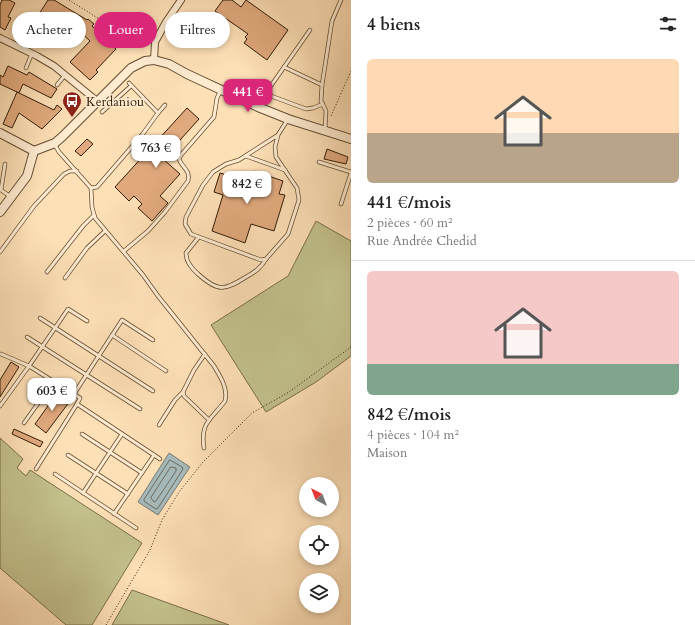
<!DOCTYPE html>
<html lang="fr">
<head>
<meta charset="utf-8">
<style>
	body { margin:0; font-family:Cardo,serif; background:#f6f6f6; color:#222; height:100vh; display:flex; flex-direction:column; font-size:15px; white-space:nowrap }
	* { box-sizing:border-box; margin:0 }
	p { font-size:13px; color:#767676 }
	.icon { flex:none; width:22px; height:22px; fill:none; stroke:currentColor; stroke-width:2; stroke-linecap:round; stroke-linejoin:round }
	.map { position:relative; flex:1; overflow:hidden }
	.side { display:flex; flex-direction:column; background:#fff; width:344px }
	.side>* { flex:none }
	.top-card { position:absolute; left:12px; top:12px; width:279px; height:36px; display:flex; gap:8px }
	.needle { width:26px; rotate:318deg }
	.controls { position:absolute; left:299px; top:477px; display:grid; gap:8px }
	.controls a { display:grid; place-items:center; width:40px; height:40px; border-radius:50%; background:#fff; box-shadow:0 2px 6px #0003; font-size:20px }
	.price { position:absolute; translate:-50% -34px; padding:0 9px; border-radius:8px; background:#fff; color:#222; font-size:13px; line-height:26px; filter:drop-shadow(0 1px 2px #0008) }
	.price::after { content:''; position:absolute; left:50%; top:24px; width:12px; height:9px; margin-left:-6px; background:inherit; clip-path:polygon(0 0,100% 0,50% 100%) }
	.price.on { background:#db2777; color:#fff }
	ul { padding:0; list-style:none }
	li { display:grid; align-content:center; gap:8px; height:212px; padding:0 16px }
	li+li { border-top:1px solid #e0e0e0 }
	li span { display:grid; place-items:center; height:124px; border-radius:6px; color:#555 }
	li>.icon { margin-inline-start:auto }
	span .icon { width:72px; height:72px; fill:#fffc; stroke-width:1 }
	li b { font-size:17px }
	h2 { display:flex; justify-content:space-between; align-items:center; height:48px; padding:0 16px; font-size:17px }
	.pill { padding:0 14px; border-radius:18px; background:#fff; box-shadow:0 2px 6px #0003; font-size:14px; line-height:36px }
	.pill.on { background:#db2777; color:#fff }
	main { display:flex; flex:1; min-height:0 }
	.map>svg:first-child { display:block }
	.green { fill:#c3c18c; stroke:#7a6e49 }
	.water { fill:#a6babb; stroke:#777b73 }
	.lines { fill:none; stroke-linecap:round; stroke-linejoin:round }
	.shore { stroke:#6c6b60; stroke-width:1 }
	.building { fill:#e1aa7e; stroke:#311c06 }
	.service-casing { stroke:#644d32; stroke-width:4.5 }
	.minor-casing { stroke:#644d32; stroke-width:8 }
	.tertiary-casing { stroke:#644d32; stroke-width:10 }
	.path { stroke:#311c06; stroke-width:1; stroke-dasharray:1 2; stroke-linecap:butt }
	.service { stroke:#feebd0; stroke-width:3 }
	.minor { stroke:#feebd0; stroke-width:6 }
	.tertiary { stroke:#feebd0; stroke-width:8 }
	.labels { text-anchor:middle; stroke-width:3; stroke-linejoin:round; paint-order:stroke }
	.poi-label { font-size:13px; fill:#311c06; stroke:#feebd0; text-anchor:start }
</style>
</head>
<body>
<main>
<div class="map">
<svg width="351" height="625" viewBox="0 0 351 625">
	<rect width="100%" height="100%" fill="#fee0b7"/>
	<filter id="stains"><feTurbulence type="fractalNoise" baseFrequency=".005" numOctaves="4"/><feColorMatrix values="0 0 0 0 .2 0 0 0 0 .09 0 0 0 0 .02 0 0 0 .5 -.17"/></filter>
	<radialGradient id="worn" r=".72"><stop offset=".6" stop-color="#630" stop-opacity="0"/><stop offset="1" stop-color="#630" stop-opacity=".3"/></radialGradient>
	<g class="green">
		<path d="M 316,221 L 351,241 L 351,356 L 316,382 L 266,412 L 211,325 L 288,276 Z"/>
		<path d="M 0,438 L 23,459 L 17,468 L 26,476 L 30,470 L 142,543 L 92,625 L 66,625 L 0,568 Z"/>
		<path d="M 132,590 L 229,625 L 112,625 Z"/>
	</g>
	<path class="water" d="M 169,453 L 190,467 L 158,515 L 138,502 Z"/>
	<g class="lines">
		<g class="shore">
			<path d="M 170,460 L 182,467 L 183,469 L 158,508 L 156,509 L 145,502 L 144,500 Z"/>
			<path d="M 171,467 L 176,468 L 176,471 L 156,501 L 154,502 L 151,498 Z"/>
		</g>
	</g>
	<g class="building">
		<path d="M 2,0 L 9,0 L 15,3 L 8,17 L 11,18 L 5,30 L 0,27 L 0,5 Z"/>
		<path d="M 48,0 L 54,0 L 87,20 L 88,19 L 94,24 L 92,26 L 116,49 L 96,70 L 98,72 L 90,80 L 70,62 L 90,41 L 74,26 L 69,33 L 39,14 Z"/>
		<path d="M 223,0 L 232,0 L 241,7 L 246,0 L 288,30 L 267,60 L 244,43 L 247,39 L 245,37 L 248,34 L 215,11 Z"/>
		<path d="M 8,66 L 27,75 L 29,72 L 57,89 L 51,98 L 23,84 L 19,93 L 0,84 L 0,75 L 3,77 Z"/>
		<path d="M 17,92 L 54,110 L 57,105 L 62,109 L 42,129 L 19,113 L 12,128 L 3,124 Z"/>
		<path d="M 187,108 L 199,119 L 163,159 L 180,174 L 160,196 L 168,203 L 152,221 L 138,208 L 142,204 L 134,196 L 129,201 L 115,187 Z"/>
		<path d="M 87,139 L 93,144 L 81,156 L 75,151 Z"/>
		<path d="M 327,149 L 348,157 L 346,164 L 324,159 Z"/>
		<path d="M 254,171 L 283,181 L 279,194 L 285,195 L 274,231 L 251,224 L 245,243 L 212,231 L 223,195 L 214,192 L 220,173 L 251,182 Z"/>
		<path d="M 11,362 L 19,367 L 0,397 L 0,380 Z"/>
		<path d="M 58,392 L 70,401 L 46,433 L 35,424 Z"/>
		<path d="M 14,429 L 43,442 L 40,447 L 12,434 Z"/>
	</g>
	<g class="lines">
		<g class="service-casing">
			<g id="service">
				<path d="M 310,30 L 268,90 L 271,96 L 306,109 L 313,108 L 323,104"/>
				<path d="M 284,67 L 322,85"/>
				<path d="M 26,68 L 32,53"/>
				<path d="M 129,83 L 158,113 L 165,105"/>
				<path d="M 57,85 L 65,75"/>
				<path d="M 102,112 L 131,86"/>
				<path d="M 325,130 L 326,111 L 321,101 L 322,85 L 332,21 L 341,0"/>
				<path d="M 278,135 L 275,147 L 276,157 L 297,188 L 299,200 L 288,234 L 266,259 L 261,260 L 191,234 L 185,224 L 186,217 L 203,185 L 213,172 L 226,164 L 239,160 L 278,135 L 288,119"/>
				<path d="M 55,145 L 59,152 L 91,188 L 97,187 L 142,135 L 158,113"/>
				<path d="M 246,156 L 285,170"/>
				<path d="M 319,162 L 351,172"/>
				<path d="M 5,164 L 1,190 L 11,197"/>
				<path d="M 91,188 L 92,207 L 95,218 L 143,275 L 158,296 L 214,366 C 221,378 228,388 225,401 C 211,420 200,422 204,448"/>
				<path d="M 341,204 L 351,173"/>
				<path d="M 198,238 L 186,253 C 186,262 191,268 198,274 C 218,292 224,291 246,277 C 255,272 261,268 266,259"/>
				<path d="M 124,251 L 148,231 L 165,212 L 188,181 C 191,170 182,168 179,159 L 181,155 L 214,117 L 217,98 L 221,90"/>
				<path d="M 0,252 L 34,206 L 64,174 L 70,171 L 77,171"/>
				<path d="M 47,272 L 83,226 L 94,215"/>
				<path d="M 65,278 L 87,248 L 105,231"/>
				<path d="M 40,318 L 153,391"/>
				<path d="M 112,335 L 166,371"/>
				<path d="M 27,337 L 140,409"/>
				<path d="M 1,354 L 29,366 L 68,309 L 87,321"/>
				<path d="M 205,354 L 194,370 L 183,392 L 184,396 L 209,420"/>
				<path d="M 74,394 L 122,320 L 153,340"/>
				<path d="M 0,406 L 29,366 L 80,398 L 77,404"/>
				<path d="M 24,423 L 54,381"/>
				<path d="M 159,425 L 175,400 L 183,392"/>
				<path d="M 82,434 L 142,473"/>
				<path d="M 68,455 L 128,494"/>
				<path d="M 36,469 L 77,404 L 160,459"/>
				<path d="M 55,474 L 136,528"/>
				<path d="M 83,493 L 122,434"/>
				<path d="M 114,514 L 154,455"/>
			</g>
		</g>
		<g class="minor-casing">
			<g id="minor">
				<path d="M 0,38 L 37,56 L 54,66 L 97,101"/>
				<path d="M 154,60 L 155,42 L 166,22 L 181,0"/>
			</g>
		</g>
		<g class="tertiary-casing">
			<g id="tertiary">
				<path d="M 0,133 L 34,151"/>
				<path d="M 34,151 L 55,143 L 63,136 L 131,68 L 145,61 L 154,60 L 169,64 L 187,74 L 258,107 L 288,119 L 351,139"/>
				<path d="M 0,212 L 27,176 L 34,151"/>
			</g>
		</g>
		<g class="path">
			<path d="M 69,0 L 144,47"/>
			<path d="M 331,116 L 351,71"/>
			<path d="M 106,625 L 150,550 L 162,520 L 179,492 L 203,462 L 252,413 L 289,392 L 351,347"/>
		</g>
		<use href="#service" class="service"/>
		<use href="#minor" class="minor"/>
		<use href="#tertiary" class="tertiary"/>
	</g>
	<defs>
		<g id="bus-pin" transform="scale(1)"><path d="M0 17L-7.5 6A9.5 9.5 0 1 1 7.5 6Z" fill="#8f2418" stroke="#feebd0"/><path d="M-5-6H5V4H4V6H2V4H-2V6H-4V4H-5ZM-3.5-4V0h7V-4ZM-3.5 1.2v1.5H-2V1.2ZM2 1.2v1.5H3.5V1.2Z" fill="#fff"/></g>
	</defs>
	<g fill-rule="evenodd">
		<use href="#bus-pin" x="72" y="101"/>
	</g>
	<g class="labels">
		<g class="poi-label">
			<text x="86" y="106">Kerdaniou</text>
		</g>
	</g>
	<rect width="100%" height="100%" filter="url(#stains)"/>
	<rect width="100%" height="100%" fill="url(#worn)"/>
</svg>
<div class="controls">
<a><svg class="needle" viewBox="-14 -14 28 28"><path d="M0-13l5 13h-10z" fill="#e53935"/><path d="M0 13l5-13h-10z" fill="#767676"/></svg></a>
<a><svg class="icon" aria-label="locate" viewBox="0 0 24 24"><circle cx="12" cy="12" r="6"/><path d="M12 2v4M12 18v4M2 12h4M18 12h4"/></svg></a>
<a><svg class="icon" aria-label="layers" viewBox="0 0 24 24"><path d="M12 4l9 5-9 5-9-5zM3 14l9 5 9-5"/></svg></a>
</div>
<b class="price on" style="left:248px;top:113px">441 €</b>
<b class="price" style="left:156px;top:169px">763 €</b>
<b class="price" style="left:247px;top:205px">842 €</b>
<b class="price" style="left:52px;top:412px">603 €</b>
<div class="top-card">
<a class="pill">Acheter</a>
<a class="pill on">Louer</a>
<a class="pill">Filtres</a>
</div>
</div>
<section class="side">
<h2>4 biens<svg class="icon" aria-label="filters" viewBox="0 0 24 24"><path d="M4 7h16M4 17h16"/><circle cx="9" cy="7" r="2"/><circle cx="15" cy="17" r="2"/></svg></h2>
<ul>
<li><span style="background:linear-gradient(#ffd9b3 60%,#b9a48a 0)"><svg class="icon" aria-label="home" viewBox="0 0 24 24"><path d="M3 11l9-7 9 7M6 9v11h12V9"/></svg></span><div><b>441 €/mois</b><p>2 pièces · 60 m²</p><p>Rue Andrée Chedid</p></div></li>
<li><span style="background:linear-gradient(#f6c9c9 75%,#7fa58c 0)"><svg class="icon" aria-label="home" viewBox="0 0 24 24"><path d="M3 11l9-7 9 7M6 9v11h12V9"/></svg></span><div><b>842 €/mois</b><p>4 pièces · 104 m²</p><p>Maison</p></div></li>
</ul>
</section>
</main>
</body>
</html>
